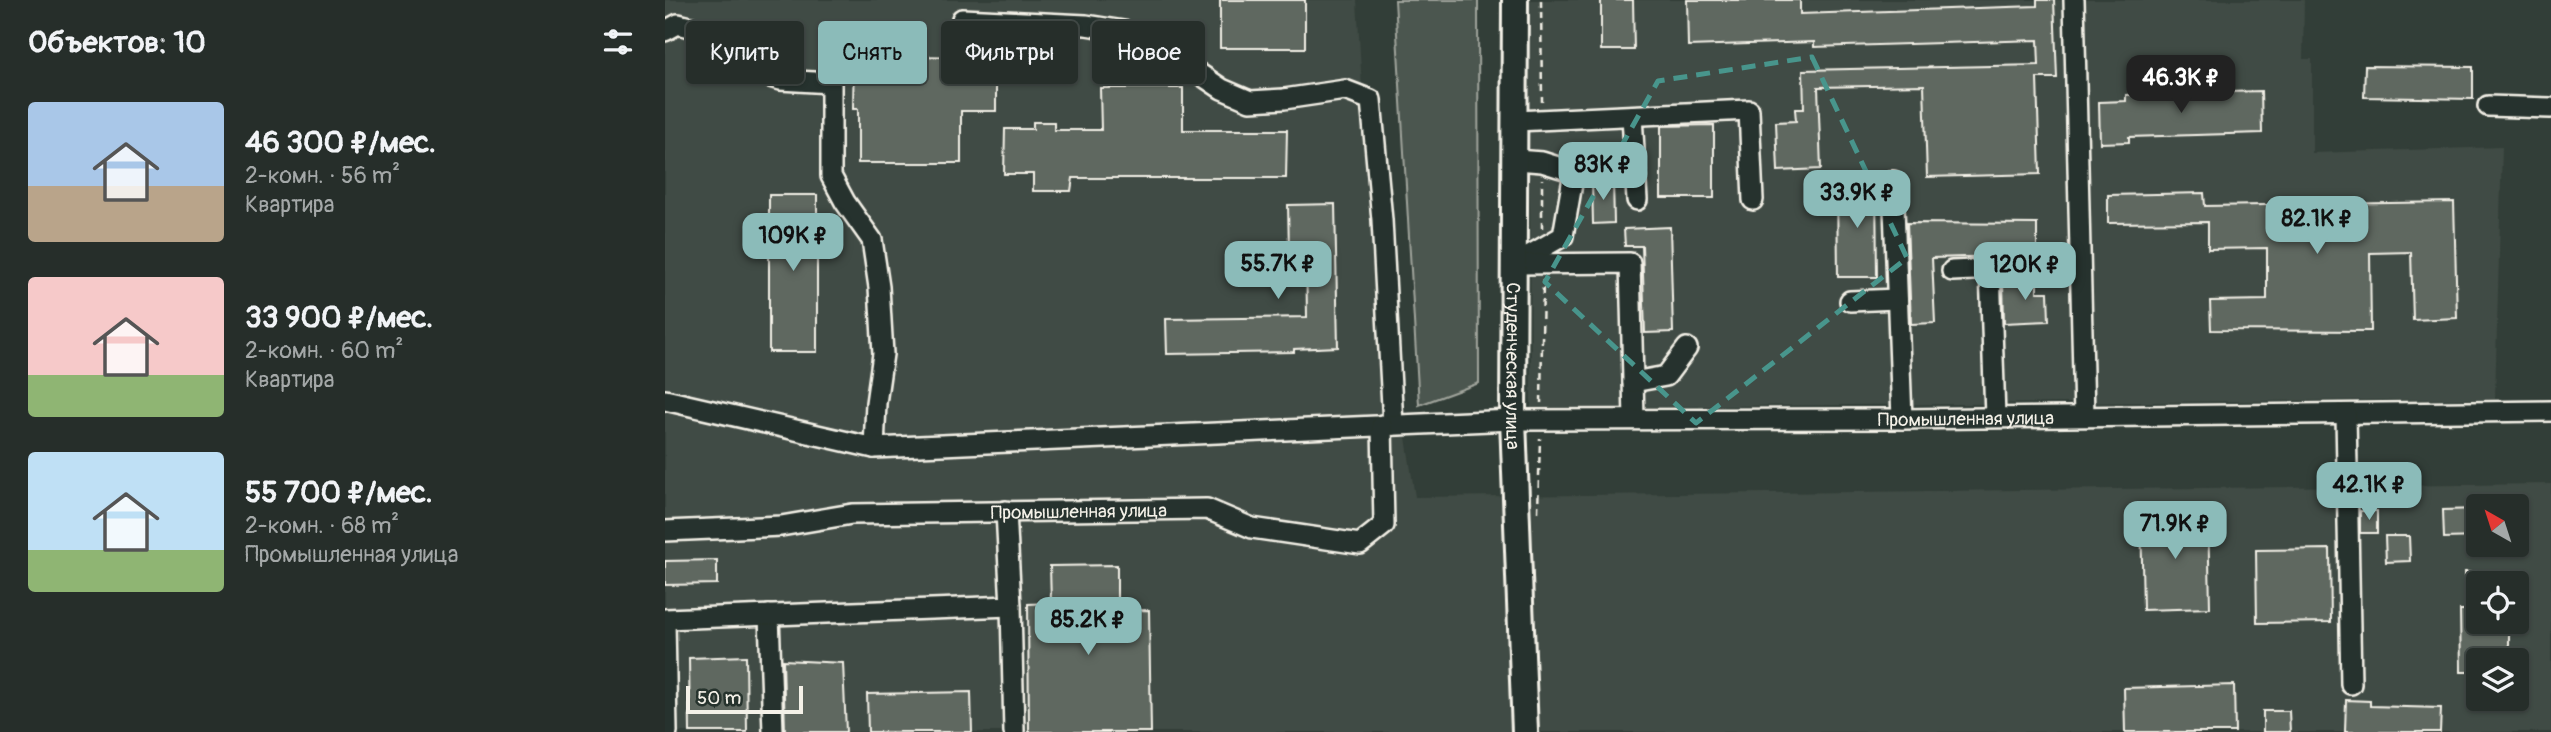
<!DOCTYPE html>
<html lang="ru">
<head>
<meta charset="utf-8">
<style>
	body { margin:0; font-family:Pangolin,sans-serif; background:#323a36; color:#f1f3f6; height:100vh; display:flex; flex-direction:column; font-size:26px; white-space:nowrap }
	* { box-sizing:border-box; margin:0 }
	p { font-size:23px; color:#a4a8a8 }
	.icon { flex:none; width:38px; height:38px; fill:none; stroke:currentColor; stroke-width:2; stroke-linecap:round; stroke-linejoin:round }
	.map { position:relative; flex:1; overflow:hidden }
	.drawer { display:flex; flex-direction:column; background:#262e2a; width:665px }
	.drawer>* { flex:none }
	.guide { position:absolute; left:21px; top:21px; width:665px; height:63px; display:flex; gap:14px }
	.needle { width:46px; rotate:321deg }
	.controls { position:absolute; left:1801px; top:494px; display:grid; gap:14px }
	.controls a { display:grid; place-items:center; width:63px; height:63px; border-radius:7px; background:#262e2a; box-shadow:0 2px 5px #0004,0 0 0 2px #424a47; font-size:35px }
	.scale { position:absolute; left:21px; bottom:18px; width:117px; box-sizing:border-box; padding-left:7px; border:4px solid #f4f1e8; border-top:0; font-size:19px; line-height:24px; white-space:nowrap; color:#f4f1e8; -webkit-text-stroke:5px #26332d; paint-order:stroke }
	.price { position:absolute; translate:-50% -60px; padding:0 16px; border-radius:14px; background:#8bbbb9; color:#111; font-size:23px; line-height:46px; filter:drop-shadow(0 2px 4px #0008) }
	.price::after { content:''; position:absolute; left:50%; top:42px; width:21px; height:16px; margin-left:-10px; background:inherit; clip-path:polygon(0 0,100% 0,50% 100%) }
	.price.current { background:#222; color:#fff }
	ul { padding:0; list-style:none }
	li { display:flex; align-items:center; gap:21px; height:175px; padding:0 28px }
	li span { display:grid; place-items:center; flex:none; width:196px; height:140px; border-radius:7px; color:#555 }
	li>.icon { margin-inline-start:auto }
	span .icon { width:84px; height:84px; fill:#fffc; stroke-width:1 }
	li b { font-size:30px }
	h2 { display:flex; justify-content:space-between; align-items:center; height:84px; padding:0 28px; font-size:30px }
	.pill { padding:0 24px; border-radius:7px; background:#262e2a; box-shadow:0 2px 5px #0004,0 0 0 2px #424a47; font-size:24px; line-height:63px }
	.pill.current { background:#8bbbb9; color:#111 }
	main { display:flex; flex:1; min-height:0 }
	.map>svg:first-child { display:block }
	.built { fill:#404b44; fill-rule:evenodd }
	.green { fill:#4c564f; stroke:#a0a49c; stroke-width:2 }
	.building { fill:#5f6861; stroke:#f4f1e8; stroke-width:2 }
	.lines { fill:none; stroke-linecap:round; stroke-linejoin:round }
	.minor-casing { stroke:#f4f1e8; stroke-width:24 }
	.major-casing { stroke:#f4f1e8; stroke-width:30 }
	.path { stroke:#f4f1e8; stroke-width:2.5; stroke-dasharray:7 5; stroke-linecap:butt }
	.minor { stroke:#26332d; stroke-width:19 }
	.major { stroke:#26332d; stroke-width:24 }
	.marked { fill:none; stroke:#48958c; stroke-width:5; stroke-dasharray:14 9; stroke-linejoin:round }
	.labels { text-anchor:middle; stroke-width:5; stroke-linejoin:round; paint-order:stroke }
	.street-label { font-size:19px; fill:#f4f1e8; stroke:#26332d }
</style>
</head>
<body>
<main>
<section class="drawer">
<h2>Объектов: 10<svg class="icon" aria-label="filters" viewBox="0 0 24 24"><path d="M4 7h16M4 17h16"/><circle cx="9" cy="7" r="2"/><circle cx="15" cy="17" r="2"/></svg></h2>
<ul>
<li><span style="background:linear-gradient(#a9c7e8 60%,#b9a48a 0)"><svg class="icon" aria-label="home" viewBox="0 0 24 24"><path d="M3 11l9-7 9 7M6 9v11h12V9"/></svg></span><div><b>46 300 ₽/мес.</b><p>2-комн. · 56 m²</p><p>Квартира</p></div></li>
<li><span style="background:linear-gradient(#f6c9c9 70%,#8fb573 0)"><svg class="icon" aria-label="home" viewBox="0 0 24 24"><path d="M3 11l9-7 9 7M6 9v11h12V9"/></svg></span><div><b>33 900 ₽/мес.</b><p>2-комн. · 60 m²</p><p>Квартира</p></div></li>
<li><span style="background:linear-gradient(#bfe0f5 70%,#8fb573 0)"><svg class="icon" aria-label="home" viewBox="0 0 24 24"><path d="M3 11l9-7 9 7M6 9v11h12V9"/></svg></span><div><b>55 700 ₽/мес.</b><p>2-комн. · 68 m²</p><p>Промышленная улица</p></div></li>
</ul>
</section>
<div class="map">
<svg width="1886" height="732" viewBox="0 0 1886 732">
	<rect width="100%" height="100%" fill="#323e38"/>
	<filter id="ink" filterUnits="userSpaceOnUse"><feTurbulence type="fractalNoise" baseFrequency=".0143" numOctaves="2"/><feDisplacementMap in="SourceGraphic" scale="14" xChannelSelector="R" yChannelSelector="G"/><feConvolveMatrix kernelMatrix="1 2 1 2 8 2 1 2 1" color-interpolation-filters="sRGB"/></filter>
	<g filter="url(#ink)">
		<g class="built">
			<path d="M 0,0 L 692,0 L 702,177 L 750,497 L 1886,484 L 1886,732 L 0,732 ZM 1813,506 L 1852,506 L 1852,544 L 1813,544 ZM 1813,583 L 1852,583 L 1852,621 L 1813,621 ZM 1813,660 L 1852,660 L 1852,698 L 1813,698 Z"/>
			<path d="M 864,0 L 1639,0 L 1638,59 L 1647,59 L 1647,153 L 1837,147 L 1830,399 L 866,408 Z"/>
		</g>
		<path class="green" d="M 730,0 L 813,0 L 814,383 L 754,405 Z"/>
		<g class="building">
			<rect x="555" y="0" width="85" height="48"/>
			<path d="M 936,0 L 968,0 L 969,50 L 936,50 Z"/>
			<path d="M 1022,0 L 1135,0 L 1135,14 L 1372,6 L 1372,0 L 1389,0 L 1392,78 L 1372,78 L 1375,174 L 1262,177 L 1259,85 L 1153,87 L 1156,169 L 1113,171 L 1111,122 L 1131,121 L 1130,109 L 1139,109 L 1138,70 L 1374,65 L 1373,40 L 1149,47 L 1149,42 L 1023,46 Z"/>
			<path d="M 189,55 L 304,57 L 304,80 L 331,80 L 331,111 L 296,111 L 296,163 L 193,163 L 193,109 L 188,109 Z"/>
			<path d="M 1700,66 L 1808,67 L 1808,99 L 1699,97 Z"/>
			<path d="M 435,88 L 518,88 L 518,130 L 622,130 L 621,178 L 408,178 L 406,191 L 368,191 L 368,174 L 339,174 L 340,129 L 368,129 L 368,122 L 389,122 L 389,130 L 436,130 Z"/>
			<path d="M 1596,91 L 1597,133 L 1464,137 L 1464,142 L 1435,143 L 1434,102 L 1461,101 L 1461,95 Z"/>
			<path d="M 1049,125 L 1049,198 L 996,198 L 996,126 Z"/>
			<path d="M 948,179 L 949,223 L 928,224 L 927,180 Z"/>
			<path d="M 1211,183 L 1212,277 L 1173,277 L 1172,184 Z"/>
			<path d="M 1539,193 L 1540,206 L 1789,202 L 1792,318 L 1748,320 L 1746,252 L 1705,253 L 1706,331 L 1546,330 L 1545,301 L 1602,300 L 1602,248 L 1543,249 L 1543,222 L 1443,223 L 1443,195 Z"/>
			<rect x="104" y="195" width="48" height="157"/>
			<path d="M 670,204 L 673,347 L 629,349 L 629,352 L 502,354 L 501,319 L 642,317 L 641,249 L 624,250 L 623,205 Z"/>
			<path d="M 1242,223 L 1372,224 L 1372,255 L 1267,258 L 1270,323 L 1246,324 Z"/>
			<path d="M 1005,227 L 1008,332 L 980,333 L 977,246 L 960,246 L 959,229 Z"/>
			<path d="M 1372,279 L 1372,292 L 1383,292 L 1384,321 L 1339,323 L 1338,281 Z"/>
			<path d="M 1813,509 L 1813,537 L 1779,538 L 1778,510 Z"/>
			<rect x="1695" y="511" width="17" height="22"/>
			<path d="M 1543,512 L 1545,608 L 1478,610 L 1476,513 Z"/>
			<path d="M 1720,536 L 1744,536 L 1745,561 L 1721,562 Z"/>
			<path d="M 1665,549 L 1666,622 L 1592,623 L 1591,550 Z"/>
			<path d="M 52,560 L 52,584 L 0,585 L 0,561 Z"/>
			<path d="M 452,565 L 452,611 L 484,610 L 486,732 L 364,732 L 363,604 L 386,603 L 385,566 Z"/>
			<path d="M 1800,572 L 1813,572 L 1813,621 L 1844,621 L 1844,660 L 1813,660 L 1813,672 L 1796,672 L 1795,610 L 1801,610 Z"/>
			<path d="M 81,656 L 82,732 L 25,732 L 24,658 Z"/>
			<path d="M 118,660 L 178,663 L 181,732 L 120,732 Z"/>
			<path d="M 1569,685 L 1570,732 L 1460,732 L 1459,688 Z"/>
			<path d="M 306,692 L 307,732 L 203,732 L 202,694 Z"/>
			<path d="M 1681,700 L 1705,701 L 1705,706 L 1776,708 L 1775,732 L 1680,732 Z"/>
			<path d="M 1598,711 L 1624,711 L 1625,732 L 1598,732 Z"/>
		</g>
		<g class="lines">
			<g class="minor-casing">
				<g id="minor">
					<path d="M 1409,0 L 1419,416"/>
					<path d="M 297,19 L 421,25 L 465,32 L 498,49 L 557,89 L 585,101 L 619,99 L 680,90 L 706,100 L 717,220 L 728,425"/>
					<path d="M 0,31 L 13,24 L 33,29 L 92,73 L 115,80 L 166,83 L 166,176 L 180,202 L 207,240 L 214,287 L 218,354 L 211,403 L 209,448"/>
					<path d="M 1823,106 L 1886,108"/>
					<path d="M 967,116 L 972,200"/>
					<path d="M 851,121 L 1084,110 L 1088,200"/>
					<path d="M 1228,181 L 1237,419"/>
					<path d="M 851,263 L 898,236 L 909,172 L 877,162 L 851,160"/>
					<path d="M 850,264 L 965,263 L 969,419"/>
					<path d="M 1325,268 L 1330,417"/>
					<path d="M 1287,271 L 1372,267"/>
					<path d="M 1185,301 L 1232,299"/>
					<path d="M 968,382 L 1001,376 L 1022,348"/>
					<path id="s1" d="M 0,400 L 209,448 L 848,420 L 1237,419 L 1886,411"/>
					<path d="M 1681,414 L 1686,684"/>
					<path id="s2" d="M 0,531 L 116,526 L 187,514 L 542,509 L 587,528 L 695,544 L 719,525 L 717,425"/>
					<path d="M 346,606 L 349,732"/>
					<path d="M 104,615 L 108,732"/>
					<path d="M 0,619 L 346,606 L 341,511"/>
					<path d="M 0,621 L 2,732"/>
				</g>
			</g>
			<g class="major-casing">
				<g id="major">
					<path id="s3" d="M 850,0 L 848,420 L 860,732"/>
				</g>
			</g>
			<g class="path">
				<path d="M 876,0 L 877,102"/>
				<path d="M 877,228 L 877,179"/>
				<path d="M 876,403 L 878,280"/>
				<path d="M 873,512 L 875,438"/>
			</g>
			<use href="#minor" class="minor"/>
			<use href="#major" class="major"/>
		</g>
	</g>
	<path class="marked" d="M 1147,57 L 1242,258 L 1031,423 L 880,282 L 993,81 Z"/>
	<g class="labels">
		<g class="street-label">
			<text dy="7" stroke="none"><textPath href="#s3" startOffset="366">Студенческая улица</textPath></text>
			<text dy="7" stroke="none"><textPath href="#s1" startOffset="1307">Промышленная улица</textPath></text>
			<text dy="7" stroke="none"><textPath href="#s2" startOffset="415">Промышленная улица</textPath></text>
		</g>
	</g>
</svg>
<div class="controls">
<a><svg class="needle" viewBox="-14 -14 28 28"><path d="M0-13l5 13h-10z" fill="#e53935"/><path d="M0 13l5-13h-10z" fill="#a4a8a8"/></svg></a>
<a><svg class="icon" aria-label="locate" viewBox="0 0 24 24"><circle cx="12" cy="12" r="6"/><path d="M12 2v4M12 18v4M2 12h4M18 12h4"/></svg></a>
<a><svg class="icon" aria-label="layers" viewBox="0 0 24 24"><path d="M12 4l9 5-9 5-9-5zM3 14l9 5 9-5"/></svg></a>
</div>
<div class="scale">50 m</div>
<b class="price current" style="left:1516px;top:115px">46.3K ₽</b>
<b class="price" style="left:938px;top:202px">83K ₽</b>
<b class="price" style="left:1192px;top:230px">33.9K ₽</b>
<b class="price" style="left:1652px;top:256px">82.1K ₽</b>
<b class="price" style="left:128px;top:273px">109K ₽</b>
<b class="price" style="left:613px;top:301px">55.7K ₽</b>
<b class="price" style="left:1360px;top:302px">120K ₽</b>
<b class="price" style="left:1704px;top:522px">42.1K ₽</b>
<b class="price" style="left:1510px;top:561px">71.9K ₽</b>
<b class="price" style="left:423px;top:657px">85.2K ₽</b>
<div class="guide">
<a class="pill">Купить</a>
<a class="pill current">Снять</a>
<a class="pill">Фильтры</a>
<a class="pill">Новое</a>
</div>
</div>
</main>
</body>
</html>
